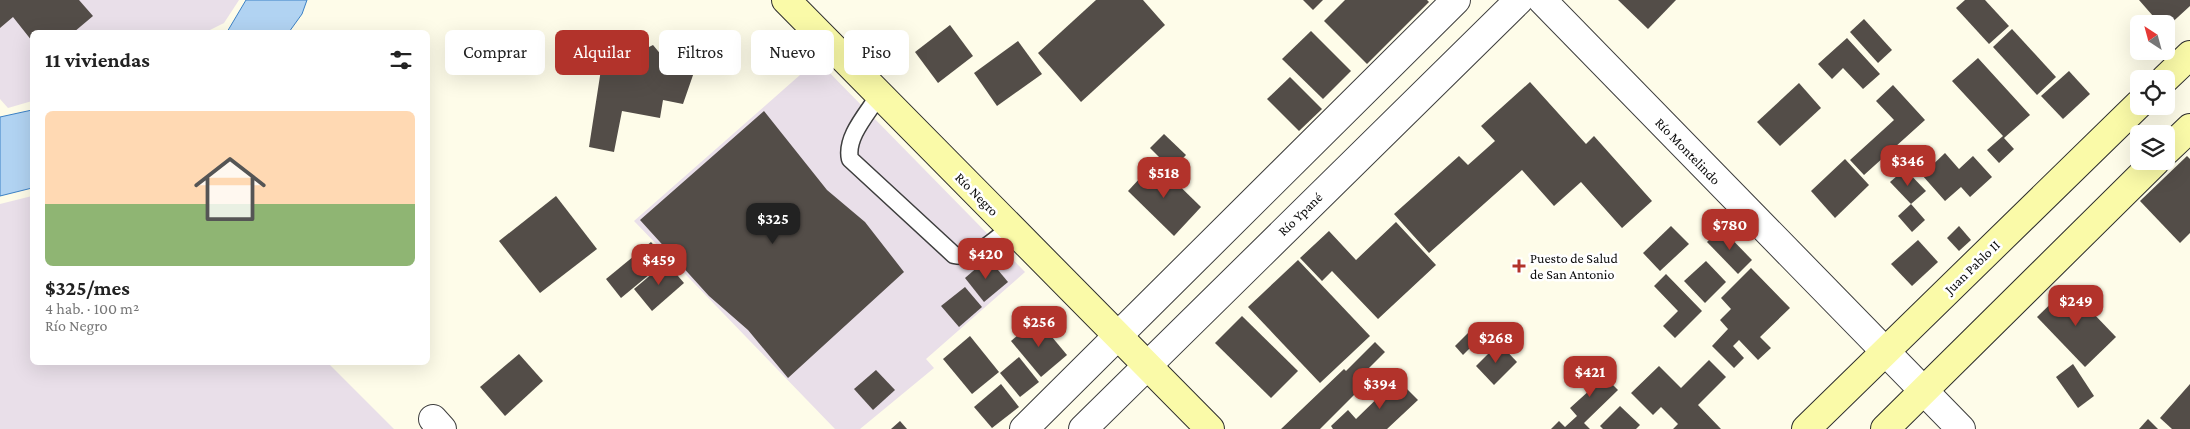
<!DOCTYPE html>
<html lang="es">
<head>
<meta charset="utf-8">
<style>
	body { margin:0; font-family:"Crimson Pro",serif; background:#f2f2f2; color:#222; height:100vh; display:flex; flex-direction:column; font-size:19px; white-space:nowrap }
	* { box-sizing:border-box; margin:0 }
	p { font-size:16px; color:#767676 }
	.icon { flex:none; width:28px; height:28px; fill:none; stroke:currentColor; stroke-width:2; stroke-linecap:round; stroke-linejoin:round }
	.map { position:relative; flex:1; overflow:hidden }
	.drawer { position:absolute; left:30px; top:30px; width:400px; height:335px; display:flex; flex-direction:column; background:#fff; border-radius:8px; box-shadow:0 5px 20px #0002 }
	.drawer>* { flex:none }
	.guide { position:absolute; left:445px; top:30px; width:475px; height:45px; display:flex; gap:10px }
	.needle { width:32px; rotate:324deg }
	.fabs { position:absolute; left:2130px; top:15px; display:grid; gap:10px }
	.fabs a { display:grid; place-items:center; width:45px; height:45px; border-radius:8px; background:#fff; box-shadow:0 5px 20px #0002; font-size:25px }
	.price { position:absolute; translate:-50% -42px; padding:0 11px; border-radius:10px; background:#b2332b; color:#fff; font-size:16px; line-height:32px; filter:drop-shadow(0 1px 2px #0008) }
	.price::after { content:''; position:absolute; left:50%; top:30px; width:15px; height:11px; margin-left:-8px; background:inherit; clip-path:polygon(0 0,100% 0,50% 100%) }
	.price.selected { background:#222; color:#fff }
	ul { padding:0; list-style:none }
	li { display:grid; align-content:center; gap:10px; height:265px; padding:0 15px }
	li span { display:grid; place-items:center; height:155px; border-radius:8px; color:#555 }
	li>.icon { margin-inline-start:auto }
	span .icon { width:90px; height:90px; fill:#fffc; stroke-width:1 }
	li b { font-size:21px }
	h2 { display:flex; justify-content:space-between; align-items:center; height:60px; padding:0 15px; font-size:21px }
	.pill { padding:0 18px; border-radius:8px; background:#fff; box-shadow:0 5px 20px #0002; font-size:18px; line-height:45px }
	.pill.selected { background:#b2332b; color:#fff }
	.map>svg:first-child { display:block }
	.industrial { fill:#e9dfe9 }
	.water { fill:#b1d3f2; stroke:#3c81c5 }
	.building { fill:#534d48 }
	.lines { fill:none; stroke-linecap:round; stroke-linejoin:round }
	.lane-casing { stroke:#3e3e3e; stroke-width:19 }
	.street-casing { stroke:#3e3e3e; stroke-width:30 }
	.secondary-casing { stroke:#2d2d2d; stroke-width:30 }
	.lane { stroke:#fff; stroke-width:16 }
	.street { stroke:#fff; stroke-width:28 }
	.secondary { stroke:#fafaa8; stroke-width:28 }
	.poi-dot { fill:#b2332b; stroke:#fff; stroke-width:2 }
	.labels { text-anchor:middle; stroke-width:5; stroke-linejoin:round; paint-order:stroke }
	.street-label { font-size:14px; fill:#0b0b0b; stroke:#fff }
	.poi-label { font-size:14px; fill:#0b0b0b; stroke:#fff; text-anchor:start }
</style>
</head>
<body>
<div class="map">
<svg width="2190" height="429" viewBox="0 0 2190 429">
	<rect width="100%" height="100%" fill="#fefce9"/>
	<g class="industrial">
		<path d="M 0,0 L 239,0 L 224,23 L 206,32 L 32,32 L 32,101 L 8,108 L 0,99 Z"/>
		<path d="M 817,60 L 1025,272 L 926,359 L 934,368 L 860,429 L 835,429 L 634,221 Z"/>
		<path d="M 32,196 L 32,362 L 328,363 L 394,429 L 0,429 L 0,204 Z"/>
	</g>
	<g class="water">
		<path d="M 246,0 L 307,0 L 302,14 L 289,32 L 227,32 Z"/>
		<path d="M 32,110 L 32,188 L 0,196 L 0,117 Z"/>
	</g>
	<g class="building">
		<path d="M 0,0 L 79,0 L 93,16 L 74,32 L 32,32 L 32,41 L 13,17 L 0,28 Z"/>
		<path d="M 1096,0 L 1143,0 L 1165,25 L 1081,102 L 1038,53 Z"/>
		<path d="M 1303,0 L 1323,0 L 1313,10 Z"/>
		<path d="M 1345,0 L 1427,0 L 1429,2 L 1367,64 L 1324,21 Z"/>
		<path d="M 1618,0 L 1676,0 L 1648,29 Z"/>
		<path d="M 1965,0 L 1985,0 L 2009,26 L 1989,44 L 1956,8 Z"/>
		<path d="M 2139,0 L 2190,0 L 2190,6 L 2166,28 L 2166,24 L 2160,24 Z"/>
		<path d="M 1864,19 L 1892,50 L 1878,63 L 1850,32 Z"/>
		<path d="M 950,25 L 973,56 L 938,83 L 915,52 Z"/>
		<path d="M 2012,29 L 2056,77 L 2037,95 L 1993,47 Z"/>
		<path d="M 1311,31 L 1351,71 L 1323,99 L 1282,59 Z"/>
		<path d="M 1847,38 L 1880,74 L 1863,89 L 1843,68 L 1832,79 L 1818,64 Z"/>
		<path d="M 1018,41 L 1042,74 L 997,106 L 974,73 Z"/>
		<path d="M 653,45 L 663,57 L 672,51 L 701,52 L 683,104 L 663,100 L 660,118 L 622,111 L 614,152 L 589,147 L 602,63 L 616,47 L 633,55 Z"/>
		<path d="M 1978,58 L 2030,115 L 2004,138 L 2014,149 L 1999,163 L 1987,150 L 2003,136 L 1952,81 Z"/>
		<path d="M 2069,71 L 2090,94 L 2063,119 L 2041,96 Z"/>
		<path d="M 1290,77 L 1322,109 L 1299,131 L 1267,99 Z"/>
		<path d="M 1530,82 L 1586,144 L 1594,136 L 1652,201 L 1622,228 L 1581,182 L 1554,206 L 1522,170 L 1429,253 L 1394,214 L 1459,156 L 1468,165 L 1495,141 L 1481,126 Z"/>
		<path d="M 1799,83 L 1821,108 L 1780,146 L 1757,122 Z"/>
		<path d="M 1893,85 L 1925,120 L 1864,175 L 1850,160 L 1894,120 L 1876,101 Z"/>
		<path d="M 764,111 L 827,190 L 865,222 L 904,272 L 788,378 L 748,330 L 709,296 L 640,220 Z"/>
		<path d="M 1164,134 L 1186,155 L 1172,170 L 1150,148 Z"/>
		<path d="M 1945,153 L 1959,169 L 1973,156 L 1992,177 L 1970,197 L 1961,187 L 1945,201 L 1922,175 Z"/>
		<path d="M 2187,156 L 2190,159 L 2190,233 L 2180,243 L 2140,201 Z"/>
		<path d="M 1845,159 L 1869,185 L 1835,218 L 1811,191 Z"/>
		<path d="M 1155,162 L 1201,207 L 1174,236 L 1128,191 Z"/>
		<path d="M 1905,169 L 1926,191 L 1911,204 L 1890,182 Z"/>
		<path d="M 556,196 L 597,249 L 540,293 L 499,241 Z"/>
		<path d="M 1911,204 L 1925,220 L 1912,232 L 1898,216 Z"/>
		<path d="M 1396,222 L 1436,265 L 1378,319 L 1332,271 L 1322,281 L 1300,258 L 1329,231 L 1356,260 Z"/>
		<path d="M 1671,226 L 1689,244 L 1660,271 L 1643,253 Z"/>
		<path d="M 1959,226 L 1971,240 L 1959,251 L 1947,238 Z"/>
		<path d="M 1721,228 L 1752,260 L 1738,274 L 1707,242 Z"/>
		<path d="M 1918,240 L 1938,262 L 1912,286 L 1891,264 Z"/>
		<path d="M 651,242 L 667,260 L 621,298 L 606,279 Z"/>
		<path d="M 988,258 L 1008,282 L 984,302 L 965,278 Z"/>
		<path d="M 1298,260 L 1370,336 L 1320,383 L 1248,307 Z"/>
		<path d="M 1706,261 L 1726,282 L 1705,303 L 1684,281 Z"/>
		<path d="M 666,262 L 684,283 L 652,311 L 634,289 Z"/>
		<path d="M 1751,268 L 1790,308 L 1760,337 L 1771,348 L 1758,360 L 1739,340 L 1733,346 L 1744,358 L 1734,368 L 1712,346 L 1728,329 L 1720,320 L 1731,309 L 1721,298 Z"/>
		<path d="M 1666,274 L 1702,311 L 1675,338 L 1663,326 L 1678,311 L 1654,286 Z"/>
		<path d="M 965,287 L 982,307 L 959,327 L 941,306 Z"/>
		<path d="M 2068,287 L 2116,337 L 2085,367 L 2037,317 Z"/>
		<path d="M 1242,316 L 1298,371 L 1271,398 L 1215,343 Z"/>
		<path d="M 1037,319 L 1067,355 L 1041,377 L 1011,341 Z"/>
		<path d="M 1479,322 L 1488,330 L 1463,355 L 1455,346 Z"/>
		<path d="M 970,336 L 999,372 L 972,394 L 943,359 Z"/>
		<path d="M 1375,342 L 1385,352 L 1356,381 L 1362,387 L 1320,429 L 1281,429 L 1344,369 L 1346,371 Z"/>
		<path d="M 1499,343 L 1517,362 L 1494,385 L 1476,366 Z"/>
		<path d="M 519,354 L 543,381 L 505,416 L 480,387 Z"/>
		<path d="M 1019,357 L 1039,382 L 1020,397 L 1000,373 Z"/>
		<path d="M 1709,360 L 1726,377 L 1698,405 L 1721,429 L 1673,429 L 1678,424 L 1661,407 L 1653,415 L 1631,393 L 1659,366 L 1681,388 Z"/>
		<path d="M 1590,362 L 1618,390 L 1584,423 L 1590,429 L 1551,429 L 1559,421 L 1565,427 L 1577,416 L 1570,408 L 1591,389 L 1577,374 Z"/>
		<path d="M 2073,364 L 2094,396 L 2078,408 L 2056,377 Z"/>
		<path d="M 876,370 L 895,390 L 873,410 L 854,389 Z"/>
		<path d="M 1397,379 L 1418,400 L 1387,429 L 1333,429 L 1331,426 L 1348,410 L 1356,419 Z"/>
		<path d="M 1001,384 L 1019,407 L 992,428 L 974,407 Z"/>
		<path d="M 2190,384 L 2190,429 L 2172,429 L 2160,418 Z"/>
		<path d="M 1620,406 L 1640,425 L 1636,429 L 1603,429 L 1600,426 Z"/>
		<path d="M 2148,419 L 2158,429 L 2139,429 Z"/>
		<path d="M 900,421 L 907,429 L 891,429 Z"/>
	</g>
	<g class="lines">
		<g class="lane-casing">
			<path id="lane" d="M 879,95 C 868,113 845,137 850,159 L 954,255 C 976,260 994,240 1010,228"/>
		</g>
		<g class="street-casing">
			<g id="street">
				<path d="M 1542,0 L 1961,429"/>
				<path d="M 433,419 L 442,429"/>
				<path d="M 1024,429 L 1456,0"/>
				<path d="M 1083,429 L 1519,0"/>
			</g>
		</g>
		<g class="secondary-casing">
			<g id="secondary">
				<path d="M 786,0 L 1210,429"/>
				<path d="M 2165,79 L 2190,55"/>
				<path d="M 2166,151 L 2190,128"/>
				<path d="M 1806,429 L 2139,104"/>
				<path d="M 1885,429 L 2156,161"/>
			</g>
		</g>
		<use href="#lane" class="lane"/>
		<use href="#street" class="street"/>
		<use href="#secondary" class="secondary"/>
	</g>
	<path class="poi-dot" d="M1516.5 258.5h5v5h5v5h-5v5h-5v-5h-5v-5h5z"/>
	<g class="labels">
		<g class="street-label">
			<text transform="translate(1688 151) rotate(46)" y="5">Río Montelindo</text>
			<text transform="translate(977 194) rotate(45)" y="5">Río Negro</text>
			<text transform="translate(1300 214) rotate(-44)" y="5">Río Ypané</text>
			<text transform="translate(1972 267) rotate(-44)" y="5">Juan Pablo II</text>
		</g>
		<g class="poi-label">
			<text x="1530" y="263">Puesto de Salud<tspan x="1530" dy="16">de San Antonio</tspan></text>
		</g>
	</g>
</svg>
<div class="fabs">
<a><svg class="needle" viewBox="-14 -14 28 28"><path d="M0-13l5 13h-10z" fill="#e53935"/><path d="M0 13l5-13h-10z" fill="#767676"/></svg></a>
<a><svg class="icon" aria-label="locate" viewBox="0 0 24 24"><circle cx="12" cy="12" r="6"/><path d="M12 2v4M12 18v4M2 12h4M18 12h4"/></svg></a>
<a><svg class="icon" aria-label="layers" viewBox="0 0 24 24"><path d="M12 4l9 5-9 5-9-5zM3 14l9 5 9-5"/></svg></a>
</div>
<b class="price" style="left:1908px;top:187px">$346</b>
<b class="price" style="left:1164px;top:199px">$518</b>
<b class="price selected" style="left:773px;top:245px">$325</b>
<b class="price" style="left:1730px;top:251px">$780</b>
<b class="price" style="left:986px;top:280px">$420</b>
<b class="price" style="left:659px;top:286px">$459</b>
<b class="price" style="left:2076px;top:327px">$249</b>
<b class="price" style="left:1039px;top:348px">$256</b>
<b class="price" style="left:1496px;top:364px">$268</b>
<b class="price" style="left:1590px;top:398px">$421</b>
<b class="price" style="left:1380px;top:410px">$394</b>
<div class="guide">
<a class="pill">Comprar</a>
<a class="pill selected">Alquilar</a>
<a class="pill">Filtros</a>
<a class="pill">Nuevo</a>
<a class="pill">Piso</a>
</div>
<section class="drawer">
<h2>11 viviendas<svg class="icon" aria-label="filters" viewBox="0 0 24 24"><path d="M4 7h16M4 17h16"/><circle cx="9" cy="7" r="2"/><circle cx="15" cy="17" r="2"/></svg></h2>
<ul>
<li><span style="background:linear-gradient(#ffd9b3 60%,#8fb573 0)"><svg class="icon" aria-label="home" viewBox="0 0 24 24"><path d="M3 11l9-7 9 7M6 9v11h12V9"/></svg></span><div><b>$325/mes</b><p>4 hab. · 100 m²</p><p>Río Negro</p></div></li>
</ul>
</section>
</div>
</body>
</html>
